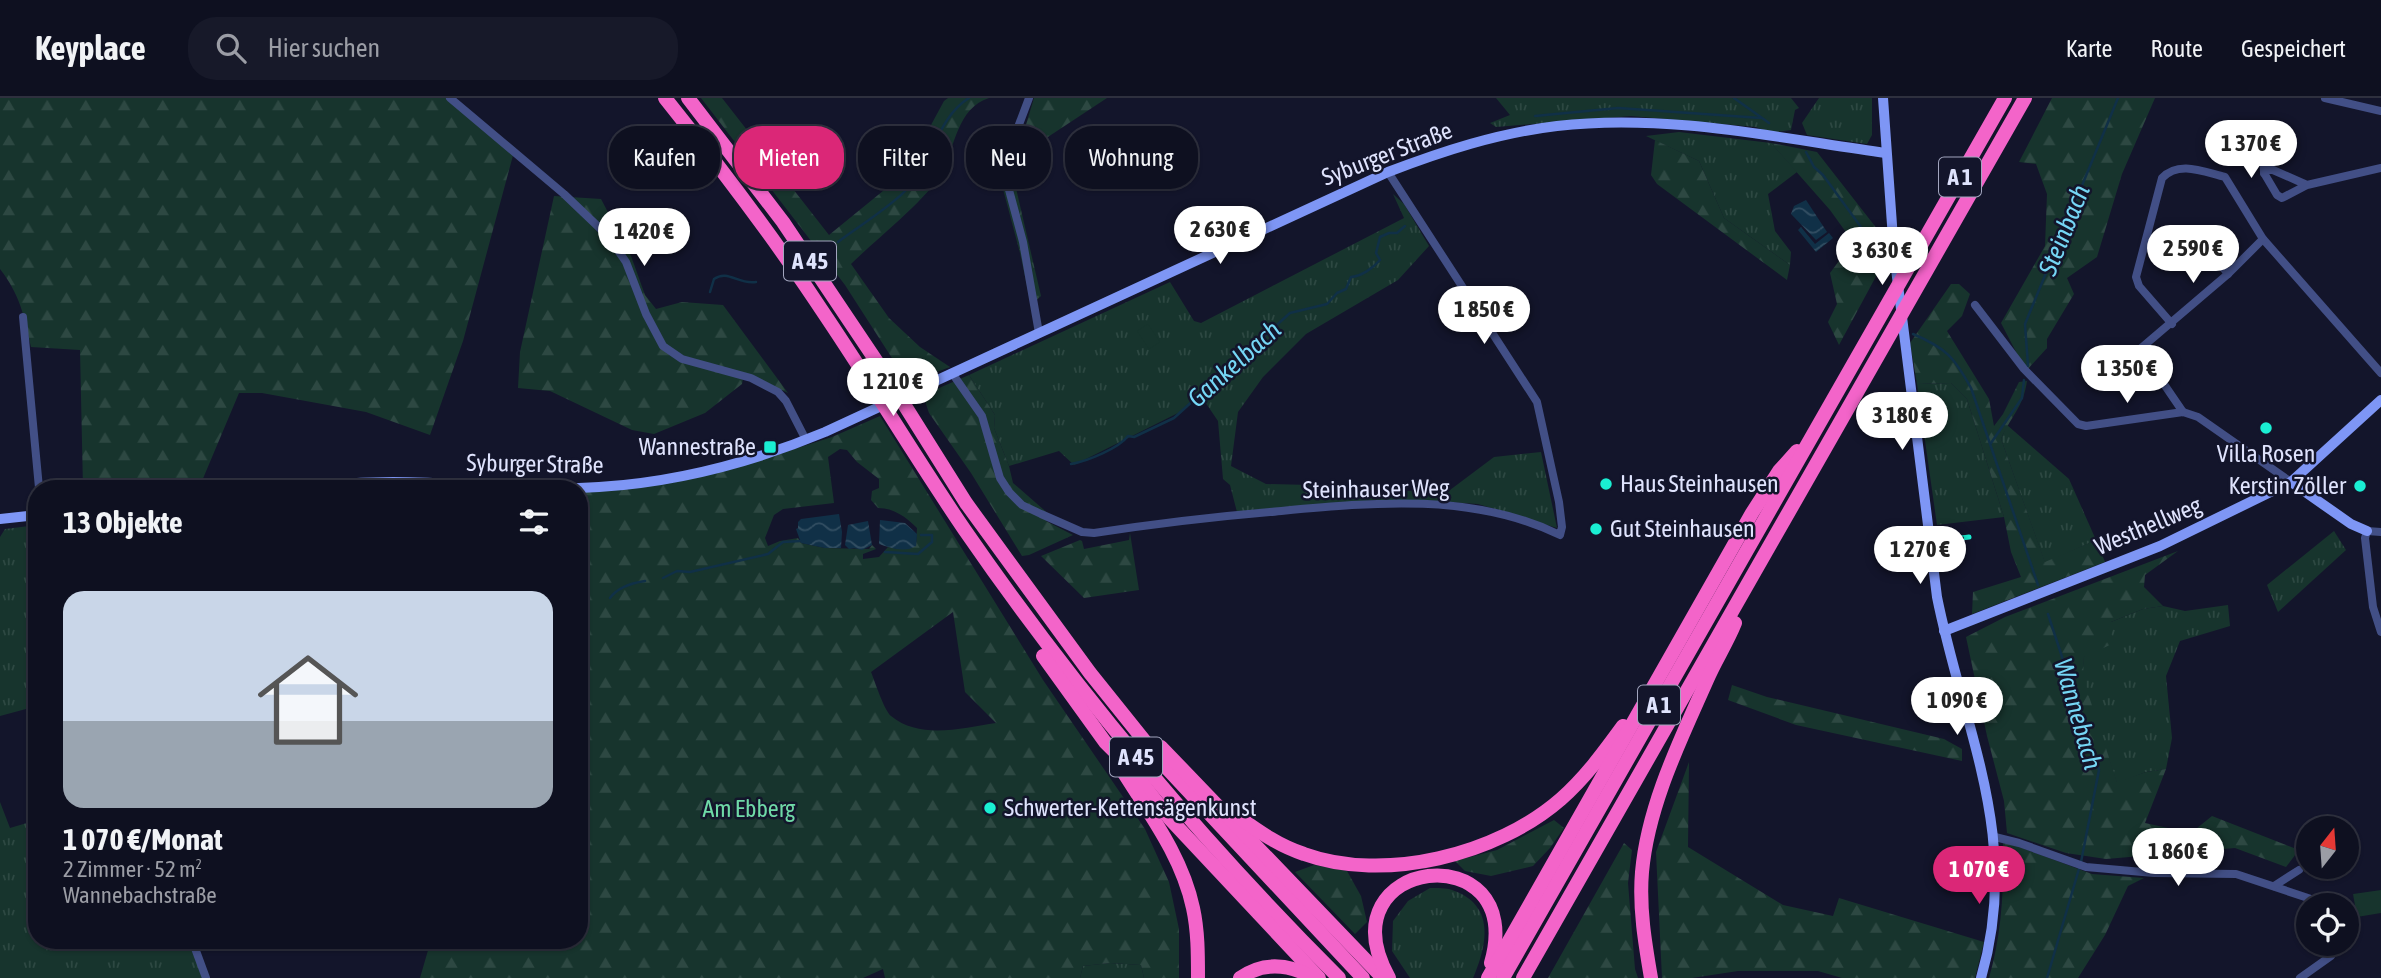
<!DOCTYPE html>
<html lang="de">
<head>
<meta charset="utf-8">
<style>
	body { margin:0; font-family:"Asap Condensed",sans-serif; background:#171929; color:#f1f3f6; height:100vh; display:flex; flex-direction:column; font-size:26px; white-space:nowrap }
	* { box-sizing:border-box; margin:0 }
	p { font-size:23px; color:#9b9da5 }
	.icon { flex:none; width:38px; height:38px; fill:none; stroke:currentColor; stroke-width:2; stroke-linecap:round; stroke-linejoin:round }
	.map { position:relative; flex:1; overflow:hidden }
	.details { position:absolute; left:28px; top:382px; width:560px; height:469px; display:flex; flex-direction:column; background:#0e1020; border-radius:28px; box-shadow:0 2px 5px #0004,0 0 0 2px #2e303e }
	.details>* { flex:none }
	.banner { position:absolute; left:609px; top:28px; width:665px; height:63px; display:flex; gap:14px }
	.needle { width:46px; rotate:17deg }
	.fabs { position:absolute; left:2296px; top:718px; display:grid; gap:14px }
	.fabs a { display:grid; place-items:center; width:63px; height:63px; border-radius:50%; background:#0e1020; box-shadow:0 2px 5px #0004,0 0 0 2px #2e303e; font-size:35px }
	.price { position:absolute; translate:-50% -60px; padding:0 16px; border-radius:24px; background:#fff; color:#222; font-size:23px; line-height:46px; filter:drop-shadow(0 2px 4px #0008) }
	.price::after { content:''; position:absolute; left:50%; top:42px; width:21px; height:16px; margin-left:-10px; background:inherit; clip-path:polygon(0 0,100% 0,50% 100%) }
	.price.on { background:#db2777; color:#fff }
	ul { padding:0; list-style:none }
	li { display:grid; align-content:center; gap:14px; height:371px; padding:0 35px }
	li+li { border-top:2px solid #2e303e }
	li span { display:grid; place-items:center; height:217px; border-radius:21px; color:#555 }
	li>.icon { margin-inline-start:auto }
	span .icon { width:126px; height:126px; fill:#fffc; stroke-width:1 }
	li b { font-size:30px }
	h2 { display:flex; justify-content:space-between; align-items:center; height:84px; padding:0 35px; font-size:30px }
	.chip { padding:0 24px; border-radius:28px; background:#0e1020; box-shadow:0 2px 5px #0004,0 0 0 2px #2e303e; font-size:24px; line-height:63px }
	.chip.on { background:#db2777; color:#fff }
	header { display:flex; align-items:center; gap:42px; box-sizing:border-box; height:98px; padding:0 35px; background:#0e1020; border-bottom:2px solid #2e303e }
	header strong { font-size:33px }
	nav { display:flex; gap:38px; margin-inline-start:auto; font-size:24px }
	.search { width:490px; height:63px; background:#171929; display:flex; align-items:center; gap:18px; box-sizing:border-box; padding:0 24px; border-radius:28px; color:#9b9da5; font-size:26px }
	.map>svg:first-child { display:block }
	.grass { fill:url(#grass-tufts) }
	.forest { fill:url(#forest-firs); fill-rule:evenodd }
	.pitch { fill:#17342d }
	.water { fill:url(#water-waves) }
	.lines { fill:none; stroke-linecap:round; stroke-linejoin:round }
	.stream { stroke:#103047; stroke-width:2.5 }
	.street { stroke:#424f86; stroke-width:8 }
	.secondary { stroke:#7e96f5; stroke-width:10 }
	.highway { stroke:#f364c9; stroke-width:14 }
	.rail-casing { stroke:#1aeed3; stroke-width:5 }
	.rail { stroke:#13152b; stroke-width:2.5; stroke-dasharray:8; stroke-linecap:butt }
	.poi-dot { fill:#1aeed3; stroke:#13152b; stroke-width:2.5 }
	.labels { text-anchor:middle; stroke-width:5; stroke-linejoin:round; paint-order:stroke }
	.shield { fill:#13152b; stroke:#a2a5be; stroke-width:2 }
	.shield-label { font-size:23px; font-weight:bold; fill:#dfe3fd }
	.street-label { font-size:24px; fill:#dfe3fd; stroke:#13152b }
	.poi-label { font-size:24px; fill:#dfe3fd; stroke:#13152b; text-anchor:start }
	.park-label { font-size:24px; fill:#6fd9a7; stroke:#13152b }
	.water-label { font-size:26px; font-style:italic; fill:#75d6f5; stroke:#13152b }
</style>
</head>
<body>
<header>
<strong>Keyplace</strong>
<div class="search"><svg class="icon" aria-label="search" viewBox="0 0 24 24"><circle cx="10" cy="10" r="6"/><path d="M15 15l6 6"/></svg>Hier suchen</div>
<nav><a>Karte</a><a>Route</a><a>Gespeichert</a></nav>
</header>
<div class="map">
<svg width="2381" height="880" viewBox="0 0 2381 880">
	<defs>
		<pattern id="grass-tufts" width="24" height="20" patternUnits="userSpaceOnUse" patternTransform="scale(1.75)"><rect width="24" height="20" fill="#17342d"/><path d="M3 7l-1-3M5 7V3M7 7l1-3M15 17l-1-3M17 17v-4M19 17l1-3" fill="none" stroke="#2d4842"/></pattern>
		<pattern id="forest-firs" width="22" height="20" patternUnits="userSpaceOnUse" patternTransform="scale(1.75)"><rect width="22" height="20" fill="#17342d"/><path d="M5 1l3.5 6h-7zM16 11l3.5 6h-7z" fill="#2d4842"/></pattern>
		<pattern id="water-waves" width="16" height="10" patternUnits="userSpaceOnUse" patternTransform="scale(1.75)"><rect width="16" height="10" fill="#103047"/><path d="M0 5q4-4 8 0t8 0" fill="none" stroke="#324e62"/></pattern>
	</defs>
	<rect width="100%" height="100%" fill="#13152b"/>
	<g class="grass">
		<path d="M 1496,0 L 1791,0 L 1799,10 L 1795,12 L 1791,32 L 1770,35 L 1756,29 L 1631,18 L 1496,29 L 1490,25 L 1510,17 Z"/>
		<path d="M 1819,0 L 1872,0 L 1872,37 L 1867,46 L 1807,37 L 1802,25 Z"/>
		<path d="M 1023,34 L 1012,73 L 1041,198 L 1031,207 L 1020,155 L 999,76 L 1002,57 L 1008,45 Z"/>
		<path d="M 1679,34 L 1771,45 L 1797,74 L 1768,96 L 1775,133 L 1791,154 L 1790,167 L 1724,120 L 1699,63 L 1646,38 Z"/>
		<path d="M 1393,96 L 1404,106 L 1429,148 L 1398,182 L 1306,236 L 1263,279 L 1238,314 L 1231,368 L 1266,386 L 1310,387 L 1353,394 L 1450,392 L 1494,359 L 1541,354 L 1557,430 L 1478,406 L 1433,403 L 1376,402 L 1237,414 L 1230,387 L 1223,381 L 1218,323 L 1201,298 L 1180,314 L 1074,367 L 1059,353 L 1009,368 L 994,330 L 995,317 L 969,277 L 1170,184 L 1194,223 L 1201,225 L 1404,120 Z"/>
		<path d="M 1951,285 L 1967,301 L 2004,419 L 1937,427 L 1917,286 Z"/>
		<path d="M 2007,327 L 2069,381 L 2096,442 L 2045,465 L 2001,341 Z"/>
		<path d="M 37,427 L 37,608 L 0,618 L 0,439 L 5,431 Z"/>
		<path d="M 2334,433 L 2346,452 L 2278,514 L 2267,487 Z"/>
		<path d="M 2228,507 L 2230,528 L 2180,543 L 2166,578 L 2172,640 L 2166,671 L 2146,674 L 2117,685 L 2082,580 L 2084,559 L 2111,524 L 2143,511 L 2163,508 L 2185,513 Z"/>
		<path d="M 0,704 L 10,730 L 37,722 L 37,842 L 189,842 L 203,880 L 0,880 Z"/>
		<path d="M 1430,790 C 1437,790 1446,790 1452,792 C 1496,807 1487,847 1473,880 L 1410,880 L 1392,853 L 1393,823 L 1408,803 Z"/>
		<path d="M 1110,865 L 1141,867 L 1144,880 L 1080,880 L 1083,868 Z"/>
	</g>
	<g class="forest">
		<path d="M 0,0 L 454,0 L 515,50 L 463,243 L 430,337 L 366,314 L 262,295 L 239,295 L 199,390 L 83,390 L 80,252 L 31,249 C 24,217 20,197 0,171 Z"/>
		<path d="M 701,0 L 722,0 L 829,137 L 905,75 L 944,3 L 948,0 L 989,0 C 957,10 955,49 942,74 C 928,101 874,143 851,166 L 889,220 L 920,249 L 950,269 L 908,285 L 845,187 Z"/>
		<path d="M 1034,0 L 1107,0 L 1016,60 Z"/>
		<path d="M 2052,0 L 2155,0 L 2122,76 L 2097,159 L 2067,180 L 2074,196 L 2047,241 L 2047,250 L 2026,273 L 2001,225 L 2045,148 L 2047,96 L 2036,66 L 2019,64 Z"/>
		<path d="M 1655,42 L 1699,63 L 1724,120 L 1790,167 L 1787,182 L 1657,86 L 1651,77 Z"/>
		<path d="M 1771,45 L 1817,54 L 1885,141 L 1887,158 L 1839,247 L 1828,224 L 1837,206 L 1830,175 L 1853,144 L 1830,112 Z"/>
		<path d="M 554,98 L 601,101 L 631,158 L 645,197 L 656,211 L 682,204 L 723,207 L 788,295 L 744,275 L 742,286 L 705,315 L 654,336 L 632,332 L 550,293 L 518,290 L 520,254 Z"/>
		<path d="M 1951,186 L 1959,186 L 1970,196 L 1962,218 L 1947,233 L 1989,301 L 1994,328 L 2003,316 L 2019,284 L 2027,283 C 2023,310 2011,318 2001,341 L 2045,464 L 2096,442 L 2105,464 L 1972,516 L 1973,494 L 2021,479 L 2011,454 L 2004,419 L 1967,301 L 1951,285 L 1917,286 L 1910,245 Z"/>
		<path d="M 969,277 L 995,317 L 994,330 L 1009,368 L 1013,385 L 1051,418 L 1046,423 L 1073,437 L 1029,457 L 1022,458 L 971,375 L 929,315 L 923,297 Z"/>
		<path d="M 880,318 L 1043,582 L 1145,731 L 1169,784 L 1179,831 L 1179,880 L 1144,880 L 1141,867 L 1110,865 L 1083,868 L 1080,880 L 885,880 L 883,871 L 863,880 L 420,880 L 431,842 L 579,842 L 579,392 L 766,360 L 832,339 ZM 840,351 L 847,352 L 857,364 L 879,381 L 879,390 L 872,393 L 871,402 L 878,410 C 894,410 906,419 917,430 L 916,448 L 898,451 L 888,449 L 879,459 L 863,461 L 863,456 L 876,451 L 872,447 L 869,451 L 825,450 L 801,445 L 798,440 L 780,443 L 768,448 L 765,440 L 774,417 L 783,411 L 834,405 L 828,359 ZM 953,514 L 965,594 L 996,625 C 963,630 920,642 891,618 C 884,612 875,584 871,574 Z"/>
		<path d="M 1130,435 L 1139,492 L 1084,500 L 1041,458 L 1080,442 L 1082,443 L 1084,451 L 1129,442 Z"/>
		<path d="M 2178,453 L 2145,477 L 2144,489 L 2163,508 L 2143,511 L 2111,524 L 2112,546 L 2084,559 L 2083,580 L 2117,684 L 2146,674 L 2166,671 L 2145,725 L 2191,735 L 2212,718 L 2299,752 L 2286,769 L 2235,750 L 2106,761 L 2066,755 L 2007,735 L 2004,703 L 1987,638 L 1966,539 L 2005,519 Z"/>
		<path d="M 1732,587 L 1767,599 L 1944,641 L 1962,651 L 1962,663 L 1796,627 L 1728,602 Z"/>
		<path d="M 1689,664 L 1688,749 L 1783,807 L 1833,818 L 1839,800 L 1984,844 L 1975,880 L 1842,880 L 1818,873 L 1738,873 L 1692,880 L 1662,880 L 1656,754 Z"/>
		<path d="M 1554,722 L 1564,730 L 1550,750 L 1533,768 L 1491,778 L 1465,773 L 1455,763 L 1497,752 Z"/>
		<path d="M 2003,743 L 2092,776 L 2144,780 L 2128,788 L 2105,837 L 2078,880 L 1989,880 C 2002,835 2004,790 2003,743 Z"/>
		<path d="M 1624,745 L 1632,752 L 1628,785 L 1635,871 L 1638,880 L 1548,880 Z"/>
		<path d="M 1314,767 L 1347,773 L 1361,798 L 1367,824 L 1355,836 L 1295,774 Z"/>
	</g>
	<g class="pitch">
		<path d="M 1148,226 L 1160,244 L 1149,251 L 1137,233 Z"/>
		<path d="M 2381,792 L 2381,815 L 2357,819 L 2353,796 Z"/>
	</g>
	<g class="water">
		<path d="M 1806,102 L 1827,134 L 1816,142 L 1791,116 L 1794,108 Z"/>
		<path d="M 1801,129 L 1815,146 L 1829,135 L 1833,140 L 1816,154 L 1798,132 Z"/>
		<path d="M 839,416 L 842,434 L 841,450 L 825,450 L 801,445 L 796,431 L 798,430 L 798,424 L 801,421 Z"/>
		<path d="M 880,422 L 905,425 L 917,436 L 916,448 C 905,455 891,450 879,446 Z"/>
		<path d="M 868,423 L 872,447 L 862,452 L 854,450 L 849,451 L 845,447 L 848,427 Z"/>
	</g>
	<g class="lines">
		<g class="stream">
			<path d="M 1734,0 L 1769,25"/>
			<path d="M 1535,18 L 1618,10 L 1761,20"/>
			<path d="M 1806,54 L 1814,69 L 1823,77 L 1885,162"/>
			<path d="M 838,144 C 859,128 892,108 908,90 C 932,63 938,19 969,0"/>
			<path d="M 710,194 L 714,181 C 728,171 738,187 756,184"/>
			<path d="M 1913,236 C 1946,250 1954,259 1971,290 L 2038,487"/>
			<path d="M 2028,268 L 2025,226 L 2118,0"/>
			<path d="M 1991,345 L 2022,300 L 2024,282"/>
			<path d="M 1071,366 C 1088,363 1119,350 1128,338 L 1134,339 L 1174,320 L 1290,215 L 1327,206 L 1337,195 L 1346,191 L 1351,179 C 1362,178 1373,170 1380,162 L 1376,155 L 1380,139 L 1389,135 L 1397,135 L 1405,128"/>
			<path d="M 885,454 L 918,456 L 932,444 L 932,437 L 921,437"/>
			<path d="M 663,480 L 677,473 L 690,474 L 768,456 L 783,444 L 800,443"/>
			<path d="M 610,500 C 617,490 632,485 645,483"/>
			<path d="M 2047,880 L 2081,764 L 2099,672 L 2048,516"/>
		</g>
		<g class="street">
			<path d="M 450,0 L 564,96 L 608,138 L 626,164 L 646,216 L 663,248 L 682,261 L 751,280 L 778,294 L 786,303 L 806,342"/>
			<path d="M 1029,0 L 1006,61 L 1005,77 L 1023,144 L 1039,235"/>
			<path d="M 2325,0 L 2381,13"/>
			<path d="M 2263,51 L 2264,75"/>
			<path d="M 2307,87 L 2273,72 L 2267,72 L 2264,75 L 2277,97 L 2282,100 L 2307,87 L 2381,70"/>
			<path d="M 2190,145 L 2209,152 L 2228,176"/>
			<path d="M 1975,207 L 2024,271 L 2078,326 L 2086,328 L 2183,314 L 2198,319 L 2291,384"/>
			<path d="M 23,219 L 39,390"/>
			<path d="M 2172,226 L 2139,188 L 2136,179 L 2162,80 C 2179,62 2204,74 2225,79 L 2263,141 L 2381,275"/>
			<path d="M 952,275 L 982,318 L 1000,380 L 1009,394 L 1022,407 L 1041,416 L 1082,434 L 1094,435 C 1153,426 1211,419 1270,414 C 1366,405 1470,393 1560,437 L 1562,429 L 1559,404 L 1537,304 L 1388,74"/>
			<path d="M 2183,314 L 2140,251 L 2228,176 L 2263,141"/>
			<path d="M 2381,434 L 2367,433 L 2365,440 L 2373,509 L 2381,534"/>
			<path d="M 1995,739 L 2019,745 L 2086,769 L 2154,775 L 2236,776 L 2311,801 L 2322,807"/>
			<path d="M 2274,788 L 2299,772"/>
			<path d="M 192,842 L 206,880"/>
			<path d="M 2300,880 L 2331,858 L 2339,845"/>
		</g>
		<g class="secondary">
			<path d="M 1883,0 L 1894,155 L 1937,499 C 1964,634 2022,739 1981,880"/>
			<path d="M 2291,384 L 2351,426 L 2367,433"/>
			<path d="M 287,390 C 322,387 357,384 393,384 C 462,384 530,394 599,389 C 678,384 753,364 825,334 L 1388,74 C 1443,53 1498,35 1557,28 C 1666,15 1778,40 1886,55"/>
			<path d="M 0,421 L 37,417"/>
			<path d="M 1944,533 L 2160,448 L 2291,384 L 2381,302"/>
		</g>
		<g class="highway">
			<path d="M 665,0 C 722,71 777,144 827,220 C 874,290 917,362 964,431 C 1075,592 1201,742 1339,880"/>
			<path d="M 688,0 L 783,124 L 885,276 L 966,405 L 1090,575 L 1163,666 L 1363,880"/>
			<path d="M 1043,558 L 1105,644 L 1128,667 L 1170,721 L 1319,880"/>
			<path d="M 1161,649 L 1383,880"/>
			<path d="M 1124,675 C 1151,718 1182,759 1193,810 C 1198,833 1198,856 1198,880"/>
			<path d="M 1230,713 C 1254,730 1276,747 1304,756 C 1384,785 1497,757 1561,701 C 1585,680 1604,654 1623,628"/>
			<path d="M 1240,880 C 1264,863 1289,866 1314,880"/>
			<path d="M 1389,880 C 1321,758 1528,735 1491,865"/>
			<path d="M 1488,880 L 1752,415 L 1779,373 L 1797,353"/>
			<path d="M 1503,880 L 2005,0"/>
			<path d="M 1523,880 L 2025,0"/>
			<path d="M 1651,880 C 1645,845 1639,810 1642,774 C 1648,707 1680,643 1707,582 C 1715,563 1727,545 1735,525"/>
		</g>
		<g class="rail-casing">
			<path id="rail" d="M 1940,443 L 1969,439"/>
		</g>
		<use href="#rail" class="rail"/>
	</g>
	<g class="poi-dot">
		<circle cx="2266" cy="330" r="7"/>
		<rect x="763" y="342" width="14" height="14" rx="3.5"/>
		<circle cx="1606" cy="386" r="7"/>
		<circle cx="2360" cy="388" r="7"/>
		<circle cx="1596" cy="431" r="7"/>
		<circle cx="990" cy="710" r="7"/>
	</g>
	<g class="labels">
		<g class="shield">
			<rect x="1939" y="59.5" width="42" height="39" rx="5"/>
			<rect x="784" y="143.5" width="52" height="39" rx="5"/>
			<rect x="1638" y="587.5" width="42" height="39" rx="5"/>
			<rect x="1110" y="639.5" width="52" height="39" rx="5"/>
		</g>
		<g class="shield-label">
			<text x="1960" y="87">A 1</text>
			<text x="810" y="171">A 45</text>
			<text x="1659" y="615">A 1</text>
			<text x="1136" y="667">A 45</text>
		</g>
		<g class="street-label">
			<text transform="translate(1387 56) rotate(-21)" y="8">Syburger Straße</text>
			<text transform="translate(535 366) rotate(1)" y="8">Syburger Straße</text>
			<text transform="translate(1376 391) rotate(-1)" y="8">Steinhauser Weg</text>
			<text transform="translate(2148 428) rotate(-23)" y="8">Westhellweg</text>
		</g>
		<g class="poi-label">
			<text x="756" y="357" text-anchor="end">Wannestraße</text>
			<text x="2266" y="364" text-anchor="middle">Villa Rosen</text>
			<text x="1620" y="394">Haus Steinhausen</text>
			<text x="2346" y="396" text-anchor="end">Kerstin Zöller</text>
			<text x="1610" y="439">Gut Steinhausen</text>
			<text x="1004" y="718">Schwerter-Kettensägenkunst</text>
		</g>
		<g class="park-label">
			<text x="749" y="719">Am Ebberg</text>
		</g>
		<g class="water-label">
			<text transform="translate(2064 132) rotate(-68)" y="9">Steinbach</text>
			<text transform="translate(1234 266) rotate(-42)" y="9">Gankelbach</text>
			<text transform="translate(2078 616) rotate(74)" y="9">Wannebach</text>
		</g>
	</g>
</svg>
<div class="fabs">
<a><svg class="needle" viewBox="-14 -14 28 28"><path d="M0-13l5 13h-10z" fill="#e53935"/><path d="M0 13l5-13h-10z" fill="#9b9da5"/></svg></a>
<a><svg class="icon" aria-label="locate" viewBox="0 0 24 24"><circle cx="12" cy="12" r="6"/><path d="M12 2v4M12 18v4M2 12h4M18 12h4"/></svg></a>
</div>
<b class="price" style="left:2251px;top:82px">1 370 €</b>
<b class="price" style="left:1220px;top:168px">2 630 €</b>
<b class="price" style="left:644px;top:170px">1 420 €</b>
<b class="price" style="left:2193px;top:187px">2 590 €</b>
<b class="price" style="left:1882px;top:189px">3 630 €</b>
<b class="price" style="left:1484px;top:248px">1 850 €</b>
<b class="price" style="left:2127px;top:307px">1 350 €</b>
<b class="price" style="left:893px;top:320px">1 210 €</b>
<b class="price" style="left:1902px;top:354px">3 180 €</b>
<b class="price" style="left:1920px;top:488px">1 270 €</b>
<b class="price" style="left:1957px;top:639px">1 090 €</b>
<b class="price" style="left:2178px;top:790px">1 860 €</b>
<b class="price on" style="left:1979px;top:808px">1 070 €</b>
<div class="banner">
<a class="chip">Kaufen</a>
<a class="chip on">Mieten</a>
<a class="chip">Filter</a>
<a class="chip">Neu</a>
<a class="chip">Wohnung</a>
</div>
<section class="details">
<h2>13 Objekte<svg class="icon" aria-label="filters" viewBox="0 0 24 24"><path d="M4 7h16M4 17h16"/><circle cx="9" cy="7" r="2"/><circle cx="15" cy="17" r="2"/></svg></h2>
<ul>
<li><span style="background:linear-gradient(#c9d6e8 60%,#9aa5b1 0)"><svg class="icon" aria-label="home" viewBox="0 0 24 24"><path d="M3 11l9-7 9 7M6 9v11h12V9"/></svg></span><div><b>1 070 €/Monat</b><p>2 Zimmer · 52 m²</p><p>Wannebachstraße</p></div></li>
</ul>
</section>
</div>
</body>
</html>
